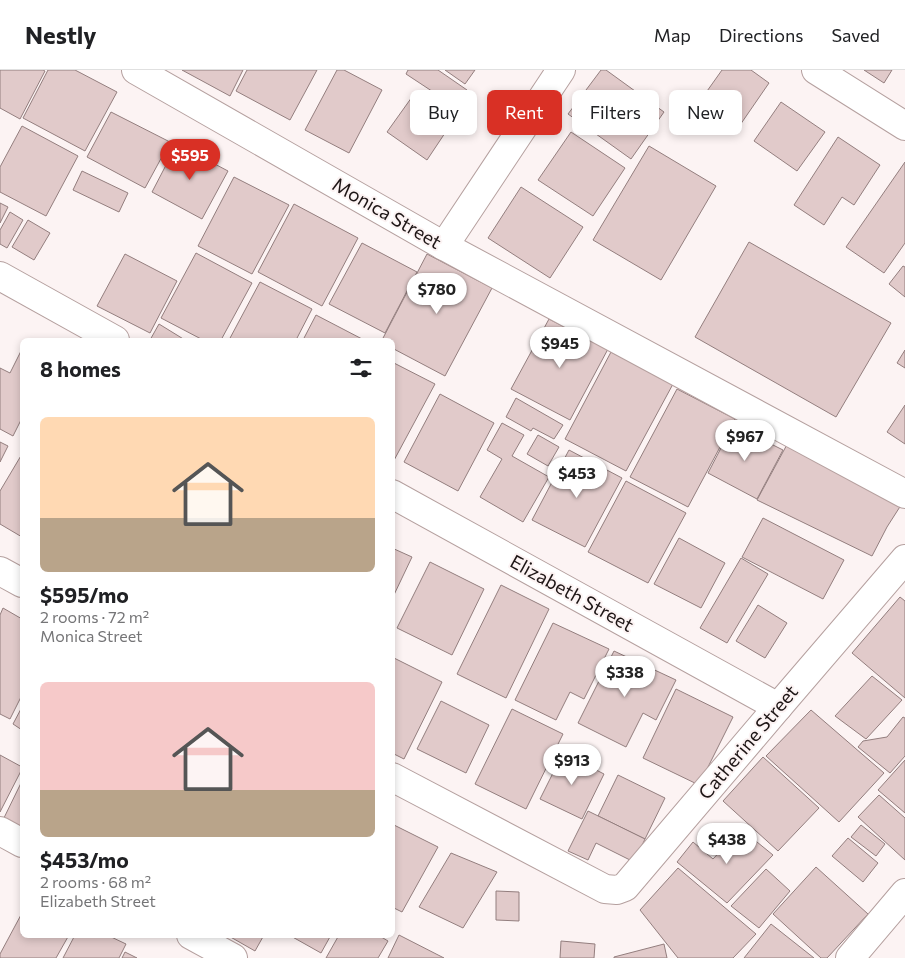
<!DOCTYPE html>
<html lang="en">
<head>
<meta charset="utf-8">
<style>
	body { margin:0; font-family:Commissioner,sans-serif; background:#f6f6f6; color:#202124; height:100vh; display:flex; flex-direction:column; font-size:19px; white-space:nowrap }
	* { box-sizing:border-box; margin:0 }
	p { font-size:16px; color:#757577 }
	.icon { flex:none; width:28px; height:28px; fill:none; stroke:currentColor; stroke-width:2; stroke-linecap:round; stroke-linejoin:round }
	.map { position:relative; flex:1; overflow:hidden }
	.panel { position:absolute; left:20px; top:268px; width:375px; height:600px; display:flex; flex-direction:column; background:#fff; border-radius:8px; box-shadow:0 2px 8px #0003 }
	.panel>* { flex:none }
	.hud { position:absolute; left:410px; top:20px; width:420px; height:45px; display:flex; gap:10px }
	.price { position:absolute; translate:-50% -42px; padding:0 11px; border-radius:18px; background:#fff; color:#222; font-size:16px; line-height:32px; filter:drop-shadow(0 1px 2px #0008) }
	.price::after { content:''; position:absolute; left:50%; top:30px; width:15px; height:11px; margin-left:-8px; background:inherit; clip-path:polygon(0 0,100% 0,50% 100%) }
	.price.selected { background:#d93025; color:#fff }
	ul { padding:0; list-style:none }
	li { display:grid; align-content:center; gap:10px; height:265px; padding:0 20px }
	li span { display:grid; place-items:center; height:155px; border-radius:8px; color:#555 }
	li>.icon { margin-inline-start:auto }
	span .icon { width:90px; height:90px; fill:#fffc; stroke-width:1 }
	li b { font-size:21px }
	h2 { display:flex; justify-content:space-between; align-items:center; height:60px; padding:0 20px; font-size:21px }
	.pill { padding:0 18px; border-radius:8px; background:#fff; box-shadow:0 2px 8px #0003; font-size:18px; line-height:45px }
	.pill.selected { background:#d93025; color:#fff }
	header { display:flex; align-items:center; gap:30px; box-sizing:border-box; height:70px; padding:0 25px; background:#fff; border-bottom:1px solid #e0e0e0 }
	header strong { font-size:24px }
	nav { display:flex; gap:28px; margin-inline-start:auto; font-size:18px }
	.map>svg:first-child { display:block }
	.building { fill:#e1caca; stroke:#937e7e }
	.lines { fill:none; stroke-linecap:round; stroke-linejoin:round }
	.minor-casing { stroke:#b5a09f; stroke-width:30 }
	.tertiary-casing { stroke:#b5a09f; stroke-width:30 }
	.minor { stroke:#fff; stroke-width:28 }
	.tertiary { stroke:#fff; stroke-width:28 }
	.labels { text-anchor:middle; stroke-width:4; stroke-linejoin:round; paint-order:stroke }
	.street-label { font-size:19px; fill:#1d1515; stroke:#fcf3f3 }
</style>
</head>
<body>
<header>
<strong>Nestly</strong>
<nav><a>Map</a><a>Directions</a><a>Saved</a></nav>
</header>
<div class="map">
<svg width="905" height="888" viewBox="0 0 905 888">
	<rect width="100%" height="100%" fill="#fcf3f3"/>
	<g class="building">
		<path d="M 0,0 L 43,0 L 45,1 L 20,49 L 0,38 Z"/>
		<path d="M 48,0 L 75,0 L 117,22 L 85,81 L 23,48 Z"/>
		<path d="M 182,0 L 243,0 L 230,26 Z"/>
		<path d="M 247,0 L 317,0 L 290,50 L 236,21 Z"/>
		<path d="M 337,0 L 344,0 L 382,20 L 349,83 L 305,60 Z"/>
		<path d="M 408,0 L 438,0 L 467,20 L 456,37 L 406,4 Z"/>
		<path d="M 445,0 L 475,0 L 465,14 Z"/>
		<path d="M 601,0 L 606,0 L 664,42 L 631,89 L 568,44 Z"/>
		<path d="M 722,0 L 751,0 L 769,13 L 738,58 L 700,31 Z"/>
		<path d="M 864,0 L 892,0 L 884,13 Z"/>
		<path d="M 412,27 L 451,54 L 427,90 L 387,62 Z"/>
		<path d="M 781,32 L 825,62 L 797,101 L 754,71 Z"/>
		<path d="M 111,42 L 170,72 L 145,118 L 87,87 Z"/>
		<path d="M 22,56 L 78,86 L 46,146 L 0,122 L 0,97 Z"/>
		<path d="M 571,62 L 625,98 L 593,146 L 538,110 Z"/>
		<path d="M 838,67 L 880,95 L 854,135 L 842,127 L 824,155 L 794,135 Z"/>
		<path d="M 177,74 L 228,101 L 202,149 L 152,122 Z"/>
		<path d="M 649,76 L 716,116 L 661,210 L 593,170 Z"/>
		<path d="M 905,92 L 905,173 L 884,203 L 846,177 Z"/>
		<path d="M 82,101 L 128,123 L 119,142 L 73,120 Z"/>
		<path d="M 234,107 L 289,135 L 252,204 L 198,176 Z"/>
		<path d="M 521,117 L 583,157 L 550,208 L 488,168 Z"/>
		<path d="M 0,133 L 8,137 L 0,153 Z"/>
		<path d="M 294,134 L 358,168 L 322,236 L 258,202 Z"/>
		<path d="M 10,142 L 23,150 L 7,178 L 0,174 L 0,160 Z"/>
		<path d="M 28,150 L 50,163 L 34,190 L 12,177 Z"/>
		<path d="M 749,172 L 891,253 L 836,347 L 695,267 Z"/>
		<path d="M 362,173 L 417,202 L 385,263 L 329,234 Z"/>
		<path d="M 196,183 L 252,213 L 221,270 L 203,270 L 161,248 Z"/>
		<path d="M 125,184 L 177,211 L 150,263 L 97,236 Z"/>
		<path d="M 427,184 L 492,218 L 445,306 L 392,278 L 392,270 L 382,270 Z"/>
		<path d="M 903,196 L 905,197 L 905,227 L 889,214 Z"/>
		<path d="M 260,212 L 312,239 L 296,270 L 229,270 Z"/>
		<path d="M 316,245 L 364,270 L 303,270 Z"/>
		<path d="M 549,249 L 608,279 L 570,350 L 511,319 Z"/>
		<path d="M 159,254 L 185,270 L 150,270 Z"/>
		<path d="M 22,279 L 22,348 L 13,366 L 0,359 L 0,298 L 10,303 Z"/>
		<path d="M 905,280 L 905,298 L 897,293 Z"/>
		<path d="M 611,282 L 673,314 L 626,401 L 565,369 Z"/>
		<path d="M 392,292 L 435,314 L 392,394 Z"/>
		<path d="M 677,319 L 735,349 L 688,437 L 630,407 Z"/>
		<path d="M 440,324 L 494,353 L 458,421 L 404,392 Z"/>
		<path d="M 516,328 L 563,355 L 554,369 L 533,358 L 531,361 L 506,347 Z"/>
		<path d="M 905,335 L 905,374 L 887,362 Z"/>
		<path d="M 502,353 L 524,365 L 512,386 L 549,407 L 523,452 L 480,427 L 502,389 L 487,380 Z"/>
		<path d="M 733,355 L 783,380 L 757,429 L 708,403 Z"/>
		<path d="M 538,365 L 559,377 L 548,396 L 527,384 Z"/>
		<path d="M 790,369 L 903,432 L 887,457 L 872,486 L 757,430 Z"/>
		<path d="M 0,372 L 8,376 L 0,392 Z"/>
		<path d="M 569,380 L 622,408 L 585,477 L 532,450 Z"/>
		<path d="M 22,384 L 22,467 L 0,454 L 0,421 Z"/>
		<path d="M 626,411 L 686,443 L 648,513 L 588,482 Z"/>
		<path d="M 763,448 L 844,490 L 823,529 L 742,487 Z"/>
		<path d="M 679,468 L 725,493 L 701,538 L 654,514 Z"/>
		<path d="M 392,478 L 412,487 L 392,529 Z"/>
		<path d="M 741,488 L 768,504 L 727,573 L 700,558 Z"/>
		<path d="M 430,492 L 484,519 L 452,585 L 397,558 Z"/>
		<path d="M 501,515 L 549,539 L 506,628 L 457,604 Z"/>
		<path d="M 900,527 L 905,531 L 905,628 L 852,583 Z"/>
		<path d="M 758,535 L 787,553 L 765,588 L 736,571 Z"/>
		<path d="M 3,538 L 22,549 L 22,625 L 10,649 L 0,644 L 0,545 Z"/>
		<path d="M 553,553 L 609,579 L 584,629 L 570,622 L 556,650 L 515,630 Z"/>
		<path d="M 614,581 L 676,610 L 656,650 L 643,643 L 626,677 L 578,653 Z"/>
		<path d="M 392,587 L 442,612 L 404,689 L 392,683 Z"/>
		<path d="M 872,606 L 902,630 L 866,669 L 835,646 Z"/>
		<path d="M 676,619 L 733,647 L 699,715 L 643,688 Z"/>
		<path d="M 441,631 L 489,655 L 466,703 L 417,679 Z"/>
		<path d="M 22,637 L 22,660 L 13,654 Z"/>
		<path d="M 512,639 L 563,664 L 526,739 L 475,714 Z"/>
		<path d="M 811,640 L 884,703 L 839,752 L 766,686 Z"/>
		<path d="M 903,647 L 905,648 L 905,686 L 890,703 L 858,677 L 863,671 L 887,667 Z"/>
		<path d="M 563,683 L 604,704 L 582,749 L 540,729 Z"/>
		<path d="M 0,685 L 22,697 L 22,699 L 0,742 Z"/>
		<path d="M 763,687 L 819,738 L 778,781 L 723,731 Z"/>
		<path d="M 905,690 L 905,743 L 878,720 Z"/>
		<path d="M 618,705 L 665,728 L 645,769 L 598,746 Z"/>
		<path d="M 22,711 L 22,772 L 0,756 Z"/>
		<path d="M 879,725 L 905,748 L 905,790 L 858,747 Z"/>
		<path d="M 588,741 L 645,769 L 634,792 L 596,773 L 588,790 L 568,781 Z"/>
		<path d="M 392,754 L 438,777 L 402,842 L 392,837 Z"/>
		<path d="M 861,755 L 885,774 L 876,786 L 851,767 Z"/>
		<path d="M 741,759 L 773,785 L 727,833 L 677,792 L 693,772 L 713,789 Z"/>
		<path d="M 848,768 L 878,793 L 863,812 L 832,786 Z"/>
		<path d="M 451,783 L 497,802 L 463,858 L 419,837 Z"/>
		<path d="M 816,797 L 868,844 L 827,888 L 821,888 L 773,844 Z"/>
		<path d="M 678,798 L 756,864 L 733,888 L 678,888 L 640,840 Z"/>
		<path d="M 766,799 L 790,821 L 759,858 L 731,836 Z"/>
		<path d="M 496,821 L 519,822 L 519,851 L 496,850 Z"/>
		<path d="M 22,843 L 22,865 L 69,865 L 56,888 L 0,888 L 0,884 Z"/>
		<path d="M 771,854 L 814,888 L 744,888 Z"/>
		<path d="M 75,865 L 107,865 L 126,874 L 119,888 L 63,888 Z"/>
		<path d="M 227,865 L 264,865 L 255,881 Z"/>
		<path d="M 289,865 L 331,865 L 321,883 Z"/>
		<path d="M 339,865 L 378,865 L 388,871 L 378,888 L 326,888 Z"/>
		<path d="M 399,865 L 444,888 L 388,888 Z"/>
		<path d="M 561,871 L 595,874 L 594,888 L 560,888 Z"/>
		<path d="M 664,874 L 667,888 L 614,888 L 614,887 Z"/>
		<path d="M 125,882 L 137,888 L 122,888 Z"/>
	</g>
	<g class="lines">
		<g class="minor-casing">
			<g id="minor">
				<path d="M 136,0 L 444,176 L 905,424"/>
				<path d="M 816,0 L 905,56"/>
				<path d="M 444,176 L 561,0"/>
				<path d="M 0,206 L 115,270"/>
				<path d="M 392,424 L 778,637"/>
				<path d="M 0,501 L 22,513"/>
				<path d="M 392,707 L 605,819 L 617,820 L 625,817 L 778,637 L 905,489"/>
				<path d="M 0,761 L 22,773"/>
				<path d="M 191,865 L 233,888"/>
			</g>
		</g>
		<g class="tertiary-casing">
			<path id="tertiary" d="M 850,888 L 905,823"/>
		</g>
		<use href="#minor" class="minor"/>
		<use href="#tertiary" class="tertiary"/>
	</g>
	<g class="labels">
		<g class="street-label">
			<text transform="translate(387 143) rotate(30)" y="7">Monica Street</text>
			<text transform="translate(572 523) rotate(29)" y="7">Elizabeth Street</text>
			<text transform="translate(748 672) rotate(-50)" y="7">Catherine Street</text>
		</g>
	</g>
</svg>
<b class="price selected" style="left:190px;top:111px">$595</b>
<b class="price" style="left:437px;top:245px">$780</b>
<b class="price" style="left:560px;top:299px">$945</b>
<b class="price" style="left:745px;top:392px">$967</b>
<b class="price" style="left:577px;top:429px">$453</b>
<b class="price" style="left:625px;top:628px">$338</b>
<b class="price" style="left:572px;top:716px">$913</b>
<b class="price" style="left:727px;top:795px">$438</b>
<div class="hud">
<a class="pill">Buy</a>
<a class="pill selected">Rent</a>
<a class="pill">Filters</a>
<a class="pill">New</a>
</div>
<section class="panel">
<h2>8 homes<svg class="icon" aria-label="filters" viewBox="0 0 24 24"><path d="M4 7h16M4 17h16"/><circle cx="9" cy="7" r="2"/><circle cx="15" cy="17" r="2"/></svg></h2>
<ul>
<li><span style="background:linear-gradient(#ffd9b3 65%,#b9a48a 0)"><svg class="icon" aria-label="home" viewBox="0 0 24 24"><path d="M3 11l9-7 9 7M6 9v11h12V9"/></svg></span><div><b>$595/mo</b><p>2 rooms · 72 m²</p><p>Monica Street</p></div></li>
<li><span style="background:linear-gradient(#f6c9c9 70%,#b9a48a 0)"><svg class="icon" aria-label="home" viewBox="0 0 24 24"><path d="M3 11l9-7 9 7M6 9v11h12V9"/></svg></span><div><b>$453/mo</b><p>2 rooms · 68 m²</p><p>Elizabeth Street</p></div></li>
</ul>
</section>
</div>
</body>
</html>
